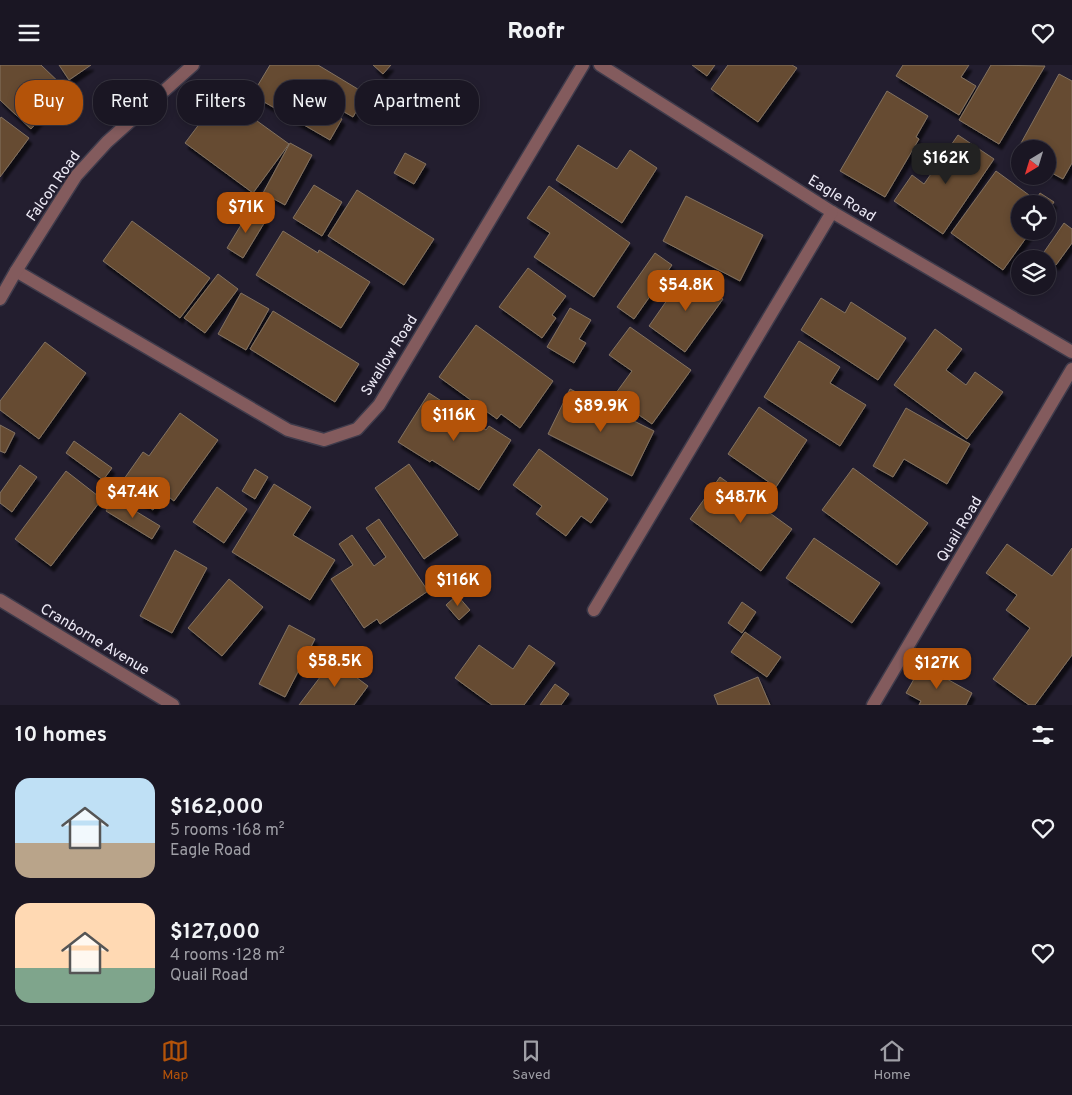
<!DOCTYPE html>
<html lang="en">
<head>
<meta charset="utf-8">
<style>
	body { margin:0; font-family:Overpass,sans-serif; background:#272330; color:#f1f3f6; height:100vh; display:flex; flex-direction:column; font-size:19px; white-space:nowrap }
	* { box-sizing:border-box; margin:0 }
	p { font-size:16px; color:#9f9fa6 }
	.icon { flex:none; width:28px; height:28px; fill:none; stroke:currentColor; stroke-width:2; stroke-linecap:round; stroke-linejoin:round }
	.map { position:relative; height:640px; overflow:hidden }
	.details { display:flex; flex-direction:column; background:#1a1623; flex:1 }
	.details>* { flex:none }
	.top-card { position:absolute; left:15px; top:15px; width:500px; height:45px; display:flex; gap:10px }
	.needle { width:32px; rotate:218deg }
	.controls { position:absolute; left:1011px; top:75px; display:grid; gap:10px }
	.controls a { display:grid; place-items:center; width:45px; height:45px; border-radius:50%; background:#1a1623; box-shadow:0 2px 8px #0003,0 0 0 1px #383541; font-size:25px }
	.price { position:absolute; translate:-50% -42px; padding:0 11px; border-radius:10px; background:#b45309; color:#fff; font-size:16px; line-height:32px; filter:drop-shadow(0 1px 2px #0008) }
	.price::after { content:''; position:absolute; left:50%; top:30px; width:15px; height:11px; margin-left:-8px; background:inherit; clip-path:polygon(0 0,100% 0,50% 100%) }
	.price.selected { background:#222; color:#fff }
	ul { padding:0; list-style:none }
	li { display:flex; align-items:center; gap:15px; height:125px; padding:0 15px }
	li span { display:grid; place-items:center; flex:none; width:140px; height:100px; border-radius:15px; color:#555 }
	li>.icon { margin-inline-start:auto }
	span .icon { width:60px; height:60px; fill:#fffc; stroke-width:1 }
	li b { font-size:21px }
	h2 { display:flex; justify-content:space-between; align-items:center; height:60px; padding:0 15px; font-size:21px }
	.chip { padding:0 18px; border-radius:20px; background:#1a1623; box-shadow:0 2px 8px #0003,0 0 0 1px #383541; font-size:18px; line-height:45px }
	.chip.selected { background:#b45309; color:#fff }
	header { display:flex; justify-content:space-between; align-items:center; height:65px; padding:0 15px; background:#1a1623; font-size:22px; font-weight:800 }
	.dock { display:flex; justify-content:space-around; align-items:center; height:70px; border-top:1px solid #383541; background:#1a1623; font-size:14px; color:#9f9fa6 }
	.dock a { display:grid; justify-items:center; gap:2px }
	.dock .selected { color:#b45309 }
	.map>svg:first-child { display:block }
	.building { fill:#664c30; stroke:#837261; filter:url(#shadow) }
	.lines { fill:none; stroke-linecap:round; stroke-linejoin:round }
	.minor-casing { stroke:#3f3b4b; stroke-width:15 }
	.minor { stroke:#835b5d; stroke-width:12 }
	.labels { text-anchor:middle; stroke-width:4.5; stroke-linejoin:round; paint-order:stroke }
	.street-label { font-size:15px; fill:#edeaf6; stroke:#231e2f }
</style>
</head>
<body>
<header><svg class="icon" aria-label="menu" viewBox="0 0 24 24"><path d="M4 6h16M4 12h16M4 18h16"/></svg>Roofr<svg class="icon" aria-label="heart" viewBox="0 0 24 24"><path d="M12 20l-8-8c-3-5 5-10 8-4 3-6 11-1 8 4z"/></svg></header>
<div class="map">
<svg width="1072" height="640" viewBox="0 0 1072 640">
	<defs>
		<filter id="shadow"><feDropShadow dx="3" dy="5.5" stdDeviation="1" flood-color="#0009"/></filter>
	</defs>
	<rect width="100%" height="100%" fill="#231e2f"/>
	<g class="building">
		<path d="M 0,0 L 41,0 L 67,25 L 31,64 L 0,35 Z"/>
		<path d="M 59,0 L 91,0 L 69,15 Z"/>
		<path d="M 270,0 L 318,0 L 366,29 L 353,52 L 332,40 L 329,46 L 342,54 L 330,75 L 252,30 Z"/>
		<path d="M 373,0 L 391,0 L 383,9 Z"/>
		<path d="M 692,0 L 715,0 L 707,11 Z"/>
		<path d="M 728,0 L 792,0 L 797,3 L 758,57 L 711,24 Z"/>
		<path d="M 903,0 L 969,0 L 961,12 L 976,21 L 959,50 L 896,11 Z"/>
		<path d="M 991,0 L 1045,1 L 999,79 L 959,55 Z"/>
		<path d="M 1059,9 L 1072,16 L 1072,98 L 1063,114 L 1048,106 L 1048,84 L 1020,84 L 1020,91 L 1015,89 Z"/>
		<path d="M 887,26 L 928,51 L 916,72 L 919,74 L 885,132 L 840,106 Z"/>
		<path d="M 221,30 L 289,79 L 253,128 L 185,78 Z"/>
		<path d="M 1,52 L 29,73 L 0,112 L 0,54 Z"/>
		<path d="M 958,70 L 994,94 L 943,169 L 894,136 L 912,110 L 924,119 Z"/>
		<path d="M 290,78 L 312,90 L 285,140 L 263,128 Z"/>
		<path d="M 578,80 L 617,104 L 630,85 L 657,103 L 622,158 L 556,115 Z"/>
		<path d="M 405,88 L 426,99 L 414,119 L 394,108 Z"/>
		<path d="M 996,106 L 1029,130 L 1023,139 L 1020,139 L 1020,143 L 1013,152 L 1020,157 L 1020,166 L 1031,166 L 1003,205 L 951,168 Z"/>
		<path d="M 314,120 L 342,137 L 322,171 L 293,153 Z"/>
		<path d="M 549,121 L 630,178 L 594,232 L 534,192 L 550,168 L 527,153 Z"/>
		<path d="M 357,125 L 434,174 L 404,220 L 328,171 Z"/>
		<path d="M 1040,128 L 1054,137 L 1048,146 L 1048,139 L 1033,139 Z"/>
		<path d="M 686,131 L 763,170 L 740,216 L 663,176 Z"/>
		<path d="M 250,145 L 266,155 L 243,193 L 227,183 Z"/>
		<path d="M 132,156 L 210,213 L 180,253 L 103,196 Z"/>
		<path d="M 1064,158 L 1072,164 L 1072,178 L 1056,200 L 1042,190 Z"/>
		<path d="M 283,166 L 318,188 L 319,185 L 370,217 L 341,263 L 256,210 Z"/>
		<path d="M 655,188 L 672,200 L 634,254 L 617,242 Z"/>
		<path d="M 528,203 L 566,231 L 552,250 L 556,253 L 542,273 L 499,242 Z"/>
		<path d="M 686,208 L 723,234 L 685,287 L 649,261 Z"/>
		<path d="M 218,209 L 238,224 L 205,268 L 184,253 Z"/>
		<path d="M 241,228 L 269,244 L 246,285 L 218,269 Z"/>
		<path d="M 821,233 L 845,248 L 851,237 L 906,273 L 878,315 L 801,265 Z"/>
		<path d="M 570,243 L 591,255 L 579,274 L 586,278 L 574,298 L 547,282 Z"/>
		<path d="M 273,246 L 359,299 L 335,337 L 250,284 Z"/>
		<path d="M 476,260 L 553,316 L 520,363 L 501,349 L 497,354 L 439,312 Z"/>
		<path d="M 630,262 L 691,305 L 652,359 L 613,332 L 632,306 L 609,290 Z"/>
		<path d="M 935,264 L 962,284 L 946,305 L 966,320 L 975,307 L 1003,327 L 967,374 L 894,320 Z"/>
		<path d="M 799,276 L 840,302 L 830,318 L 866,340 L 840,381 L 764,332 Z"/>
		<path d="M 45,277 L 86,308 L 39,374 L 0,345 L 0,336 Z"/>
		<path d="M 570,324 L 654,366 L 632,411 L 548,369 Z"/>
		<path d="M 429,328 L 486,365 L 489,361 L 511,375 L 479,425 L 432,395 L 430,397 L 398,377 Z"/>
		<path d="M 759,342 L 807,375 L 776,422 L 728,389 Z"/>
		<path d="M 906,343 L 970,379 L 947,419 L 904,394 L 893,412 L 873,401 Z"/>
		<path d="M 180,348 L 218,375 L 174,436 L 165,429 L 153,445 L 119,421 L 143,387 L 149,391 Z"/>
		<path d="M 0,360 L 15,368 L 5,388 L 0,386 Z"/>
		<path d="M 74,376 L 112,403 L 103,415 L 66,388 Z"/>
		<path d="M 539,384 L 608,434 L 591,458 L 581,451 L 566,471 L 536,449 L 542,441 L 513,420 Z"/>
		<path d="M 409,399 L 458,470 L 424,494 L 375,423 Z"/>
		<path d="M 20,400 L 37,412 L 12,447 L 0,438 L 0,428 Z"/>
		<path d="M 853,403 L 928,458 L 897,500 L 822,445 Z"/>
		<path d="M 255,404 L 268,412 L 255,434 L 242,426 Z"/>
		<path d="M 66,406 L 102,434 L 51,501 L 15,474 Z"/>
		<path d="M 720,412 L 792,464 L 761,506 L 690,454 Z"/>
		<path d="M 274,419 L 311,442 L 293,470 L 335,495 L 310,535 L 232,487 Z"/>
		<path d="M 217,422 L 247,444 L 224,478 L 193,457 Z"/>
		<path d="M 114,433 L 160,461 L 152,474 L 106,446 Z"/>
		<path d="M 379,454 L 428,526 L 380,559 L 377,554 L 364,563 L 331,514 L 353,500 L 339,479 L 352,470 L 374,501 L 386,492 L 366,463 Z"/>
		<path d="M 814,473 L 880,518 L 852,558 L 786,513 Z"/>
		<path d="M 1007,479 L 1052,511 L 1072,483 L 1072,590 L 1035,640 L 1029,640 L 993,614 L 1030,563 L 1006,545 L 1017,530 L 986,508 Z"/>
		<path d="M 175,485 L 207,503 L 172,568 L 140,551 Z"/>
		<path d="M 229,514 L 263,542 L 222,591 L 188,563 Z"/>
		<path d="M 457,530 L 470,545 L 459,555 L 446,540 Z"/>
		<path d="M 742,537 L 756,547 L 742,568 L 728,558 Z"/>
		<path d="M 289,560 L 315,574 L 285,632 L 259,619 Z"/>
		<path d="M 745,567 L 781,592 L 767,612 L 731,587 Z"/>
		<path d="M 479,580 L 513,604 L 529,580 L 555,598 L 524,640 L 492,640 L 455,613 Z"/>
		<path d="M 333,595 L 368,621 L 354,640 L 299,640 Z"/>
		<path d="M 922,600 L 972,628 L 966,640 L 919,640 L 921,636 L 906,628 Z"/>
		<path d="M 758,612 L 770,640 L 718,640 L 714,630 Z"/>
		<path d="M 555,619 L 569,629 L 561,640 L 540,640 Z"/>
	</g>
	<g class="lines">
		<g class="minor-casing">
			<g id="minor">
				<path d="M 600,0 L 832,147 L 1072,287"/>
				<path d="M 16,206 L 288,365 L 324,375 L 357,364 L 379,340 L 583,0"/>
				<path d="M 0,234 L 16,206 L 76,111 L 107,77 L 193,0"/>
				<path d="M 0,535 L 173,640"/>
				<path d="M 594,545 L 832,147"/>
				<path d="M 873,640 L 1072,304"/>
			</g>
		</g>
		<use href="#minor" class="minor"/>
	</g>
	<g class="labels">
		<g class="street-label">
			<text transform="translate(53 121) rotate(-55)" y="5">Falcon Road</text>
			<text transform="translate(842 133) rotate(31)" y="5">Eagle Road</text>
			<text transform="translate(389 290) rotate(-58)" y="5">Swallow Road</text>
			<text transform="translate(959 464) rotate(-59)" y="5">Quail Road</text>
			<text transform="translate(95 574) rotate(31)" y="5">Cranborne Avenue</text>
		</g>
	</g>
</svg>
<div class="controls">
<a><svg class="needle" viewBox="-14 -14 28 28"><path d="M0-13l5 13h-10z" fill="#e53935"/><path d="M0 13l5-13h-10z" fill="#9f9fa6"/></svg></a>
<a><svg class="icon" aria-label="locate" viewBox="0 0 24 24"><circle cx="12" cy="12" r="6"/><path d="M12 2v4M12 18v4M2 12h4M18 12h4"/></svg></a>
<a><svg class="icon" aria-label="layers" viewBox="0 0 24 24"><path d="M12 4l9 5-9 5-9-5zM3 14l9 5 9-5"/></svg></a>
</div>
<b class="price selected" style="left:946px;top:120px">$162K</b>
<b class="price" style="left:246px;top:169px">$71K</b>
<b class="price" style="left:686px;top:247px">$54.8K</b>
<b class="price" style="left:601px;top:368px">$89.9K</b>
<b class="price" style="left:454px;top:377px">$116K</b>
<b class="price" style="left:133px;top:454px">$47.4K</b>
<b class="price" style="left:741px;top:459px">$48.7K</b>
<b class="price" style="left:458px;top:542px">$116K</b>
<b class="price" style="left:335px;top:623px">$58.5K</b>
<b class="price" style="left:937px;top:625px">$127K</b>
<div class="top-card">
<a class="chip selected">Buy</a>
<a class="chip">Rent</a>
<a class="chip">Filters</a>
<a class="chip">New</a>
<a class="chip">Apartment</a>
</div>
</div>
<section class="details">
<h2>10 homes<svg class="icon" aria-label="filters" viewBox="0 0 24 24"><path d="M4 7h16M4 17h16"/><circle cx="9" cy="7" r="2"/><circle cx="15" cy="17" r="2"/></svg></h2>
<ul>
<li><span style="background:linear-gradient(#bfe0f5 65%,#b9a48a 0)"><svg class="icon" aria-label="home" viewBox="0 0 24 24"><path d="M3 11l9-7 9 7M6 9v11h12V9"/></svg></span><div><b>$162,000</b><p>5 rooms · 168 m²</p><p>Eagle Road</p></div><svg class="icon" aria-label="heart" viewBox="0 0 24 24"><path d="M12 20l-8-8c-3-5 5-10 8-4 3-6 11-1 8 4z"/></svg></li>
<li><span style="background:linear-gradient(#ffd9b3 65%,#7fa58c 0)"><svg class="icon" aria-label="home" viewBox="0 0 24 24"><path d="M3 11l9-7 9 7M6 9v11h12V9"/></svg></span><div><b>$127,000</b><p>4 rooms · 128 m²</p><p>Quail Road</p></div><svg class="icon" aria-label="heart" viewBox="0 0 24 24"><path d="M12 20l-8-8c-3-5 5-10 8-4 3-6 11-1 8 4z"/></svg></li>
</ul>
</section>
<nav class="dock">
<a class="selected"><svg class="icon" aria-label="map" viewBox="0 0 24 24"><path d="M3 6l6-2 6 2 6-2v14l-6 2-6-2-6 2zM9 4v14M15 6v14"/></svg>Map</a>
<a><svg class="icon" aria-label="saved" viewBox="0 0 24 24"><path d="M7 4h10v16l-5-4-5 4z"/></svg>Saved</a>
<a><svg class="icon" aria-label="home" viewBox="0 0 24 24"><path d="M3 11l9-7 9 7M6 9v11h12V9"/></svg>Home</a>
</nav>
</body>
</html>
